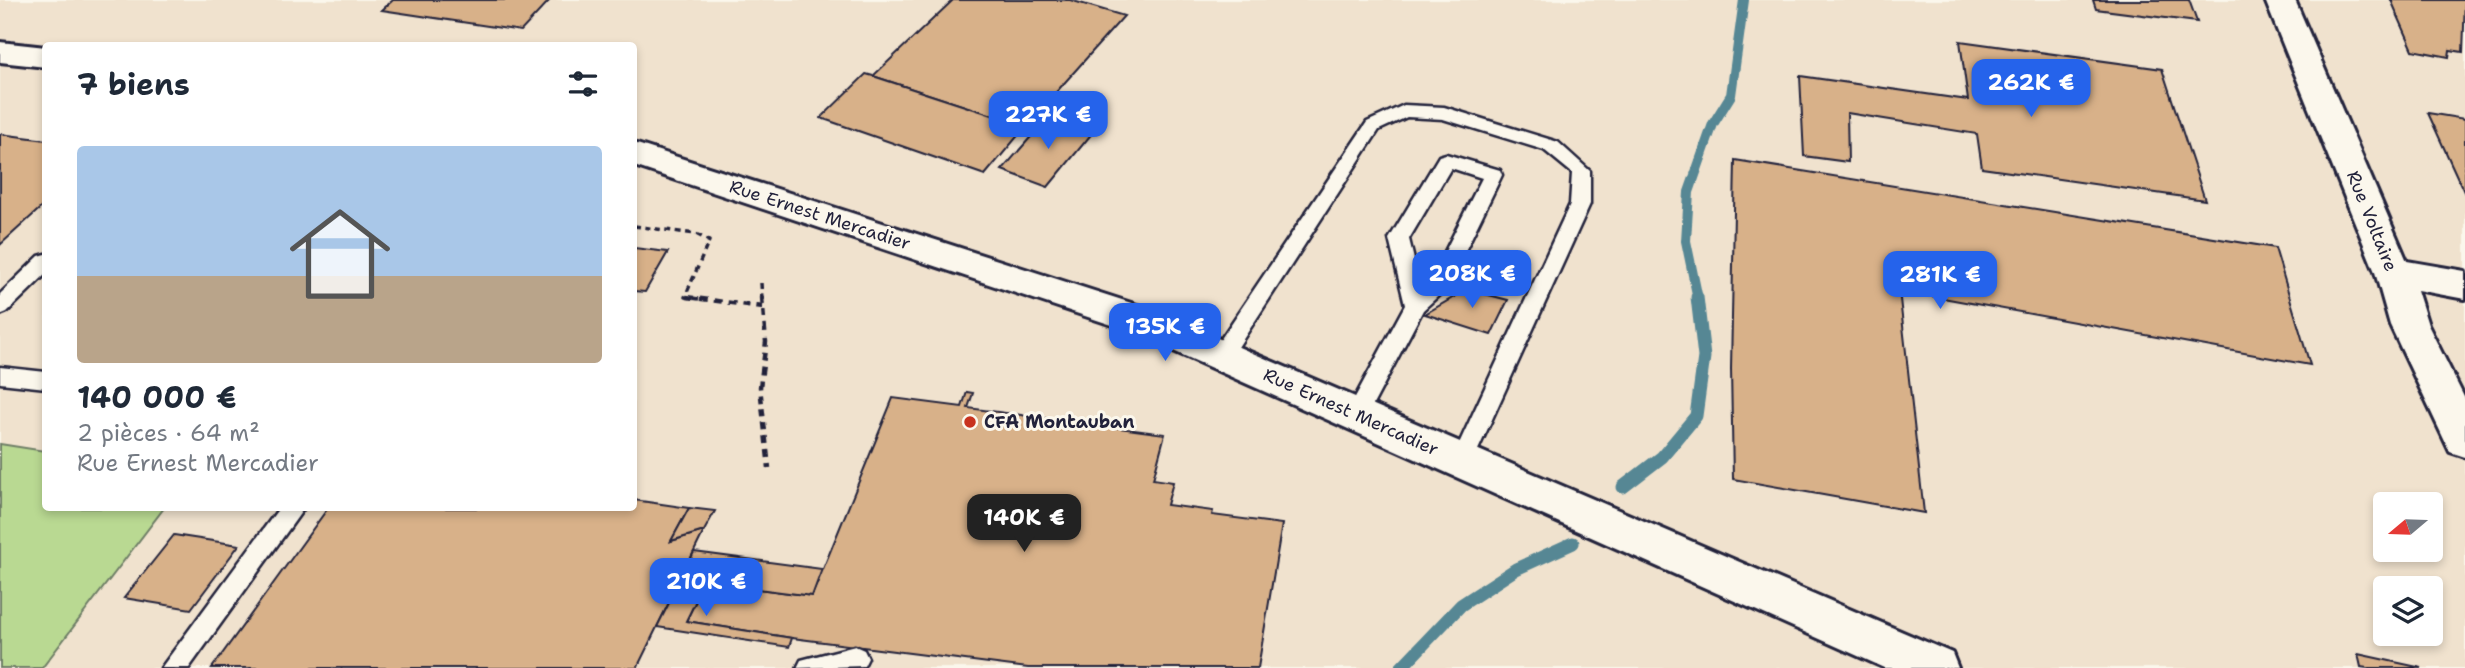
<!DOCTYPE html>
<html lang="fr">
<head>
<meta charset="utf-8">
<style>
	body { margin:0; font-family:"Shantell Sans",sans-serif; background:#f6f6f7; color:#1f2937; height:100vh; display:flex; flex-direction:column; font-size:26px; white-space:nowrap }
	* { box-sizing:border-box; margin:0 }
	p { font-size:23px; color:#747a83 }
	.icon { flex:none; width:38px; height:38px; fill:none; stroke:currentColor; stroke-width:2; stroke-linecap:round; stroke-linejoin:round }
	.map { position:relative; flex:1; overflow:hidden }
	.details { position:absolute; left:42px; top:42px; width:595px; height:469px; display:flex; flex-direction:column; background:#fff; border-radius:7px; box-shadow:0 4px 10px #0003 }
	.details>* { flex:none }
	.needle { width:46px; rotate:251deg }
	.fabs { position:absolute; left:2373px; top:492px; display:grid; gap:14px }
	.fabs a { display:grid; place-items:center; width:70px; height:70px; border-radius:7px; background:#fff; box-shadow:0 4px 10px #0003; font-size:35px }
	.price { position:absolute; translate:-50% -60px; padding:0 16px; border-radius:14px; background:#2563eb; color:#fff; font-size:23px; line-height:46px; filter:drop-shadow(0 2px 4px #0008) }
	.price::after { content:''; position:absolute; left:50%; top:42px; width:21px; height:16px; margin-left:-10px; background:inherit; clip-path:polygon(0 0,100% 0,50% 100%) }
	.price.active { background:#222; color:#fff }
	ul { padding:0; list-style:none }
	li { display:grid; align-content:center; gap:14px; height:371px; padding:0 35px }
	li+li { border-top:2px solid #e0e1e3 }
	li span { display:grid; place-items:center; height:217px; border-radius:7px; color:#555 }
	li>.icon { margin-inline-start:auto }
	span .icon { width:126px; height:126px; fill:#fffc; stroke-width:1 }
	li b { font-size:30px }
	h2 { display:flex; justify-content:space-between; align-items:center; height:84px; padding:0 35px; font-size:30px }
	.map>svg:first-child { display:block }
	.built { fill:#f0e2ce; fill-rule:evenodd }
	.green { fill:#b9d992; stroke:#6e7e66; stroke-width:2 }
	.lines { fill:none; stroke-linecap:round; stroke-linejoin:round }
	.stream-far1 { stroke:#578794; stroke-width:10 }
	.stream { stroke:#578794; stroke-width:13 }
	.building { fill:#d8b189; stroke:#22223b; stroke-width:2 }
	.service-casing { stroke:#22223b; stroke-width:5 }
	.minor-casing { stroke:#22223b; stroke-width:6 }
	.path-far1 { stroke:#22223b; stroke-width:3.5; stroke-dasharray:6 4.5; stroke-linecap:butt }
	.path { stroke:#22223b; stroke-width:4.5; stroke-dasharray:8 6; stroke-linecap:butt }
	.service { fill:#fbf7ec; fill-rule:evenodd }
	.minor { fill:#fbf7ec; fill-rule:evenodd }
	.poi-dot { fill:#c8321e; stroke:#fbf7ec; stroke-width:2.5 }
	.labels { text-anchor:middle; stroke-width:6; stroke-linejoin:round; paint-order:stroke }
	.street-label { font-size:18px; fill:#22223b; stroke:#fbf7ec }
	.poi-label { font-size:18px; font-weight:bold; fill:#22223b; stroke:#fbf7ec; text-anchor:start }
</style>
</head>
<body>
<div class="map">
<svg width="2465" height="668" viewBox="0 0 2465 668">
	<rect width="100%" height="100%" fill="#fbf7ec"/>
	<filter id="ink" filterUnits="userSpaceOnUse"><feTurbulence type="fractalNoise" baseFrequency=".0143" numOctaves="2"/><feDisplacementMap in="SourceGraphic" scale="14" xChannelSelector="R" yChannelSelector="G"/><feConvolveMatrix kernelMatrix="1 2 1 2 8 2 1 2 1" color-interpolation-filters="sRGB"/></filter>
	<g filter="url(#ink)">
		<path class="built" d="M 0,0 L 2465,0 L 2465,668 L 0,668 ZM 46,46 L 634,46 L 634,508 L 46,508 ZM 2385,504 L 2431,504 L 2431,550 L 2385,550 ZM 2385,588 L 2431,588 L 2431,634 L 2385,634 Z"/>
		<path class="green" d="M 0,444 L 45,451 L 46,508 L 164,508 L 42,668 L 0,668 Z"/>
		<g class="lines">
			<path class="stream-far1" d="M 1698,299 L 1686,241 L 1689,192 L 1713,124 L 1731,95 L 1744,0"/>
			<g class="stream">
				<path d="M 1623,487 L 1662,457 L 1696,416 L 1704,357 L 1697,297"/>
				<path d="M 1401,668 L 1461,605 L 1516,569 L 1573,543"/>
			</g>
		</g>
		<g class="building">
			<path d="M 393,0 L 550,0 L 521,31 L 382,10 Z"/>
			<path d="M 953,0 L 1070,0 L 1124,16 L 1026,126 L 873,76 Z"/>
			<path d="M 2093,0 L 2189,0 L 2197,22 L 2096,9 Z"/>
			<path d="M 2391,0 L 2465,0 L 2463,52 L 2450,50 L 2449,57 L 2413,50 Z"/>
			<path d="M 1960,41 L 2162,69 L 2205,200 L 1982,168 L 1977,134 L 1847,113 L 1848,162 L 1804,156 L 1800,76 L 1968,100 Z"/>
			<path d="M 866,74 L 873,76 L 1026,126 L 985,175 L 821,118 Z"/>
			<path d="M 2428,113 L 2465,119 L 2465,194 Z"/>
			<path d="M 1049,116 L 1094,131 L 1048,187 L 1002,170 Z"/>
			<path d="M 0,134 L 46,140 L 46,203 L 0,245 Z"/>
			<path d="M 1735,160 L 2275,248 L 2310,365 L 1899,290 L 1924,513 L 1733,479 L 1731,369 Z"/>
			<path d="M 634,248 L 668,252 L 645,292 L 634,291 Z"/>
			<path d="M 1475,285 L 1485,294 L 1508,300 L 1491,335 L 1425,314 Z"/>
			<path d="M 967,392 L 973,393 L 968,408 L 1165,434 L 1153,479 L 1173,482 L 1167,505 L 1213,511 L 1212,515 L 1282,524 L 1258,668 L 1028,668 L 792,638 L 686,621 L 705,582 L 812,596 L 893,398 L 962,407 Z"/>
			<path d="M 634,500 L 689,508 L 671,541 L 704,531 L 637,668 L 212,668 L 328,508 L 634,508 Z"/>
			<path d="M 689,508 L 715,511 L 704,531 L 671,541 Z"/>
			<path d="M 174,535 L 239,545 L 191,609 L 124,598 Z"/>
			<path d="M 694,552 L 822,569 L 812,596 L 681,579 Z"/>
			<path d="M 681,579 L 705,582 L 686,621 L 792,638 L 789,647 L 657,627 Z"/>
			<path d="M 2358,654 L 2422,668 L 2367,668 L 2361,667 Z"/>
		</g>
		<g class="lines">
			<g class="service-casing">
				<g id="service">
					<path d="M 1404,105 L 1444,107 L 1558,142 L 1590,171 L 1590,204 L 1473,461 L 1470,468 L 1462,470 L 1454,468 L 1451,461 L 1570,204 L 1572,173 L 1544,150 L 1443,119 L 1407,117 L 1379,130 L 1229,361 L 1221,363 L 1213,361 L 1210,355 L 1367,122 Z"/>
					<path d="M 1446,154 L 1500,170 L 1502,175 L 1447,288 L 1423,310 L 1365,420 L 1357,423 L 1349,420 L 1346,414 L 1405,305 L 1389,239 L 1439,156 ZM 1451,168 L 1482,178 L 1429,283 L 1421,289 L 1409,239 Z"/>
					<path d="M 46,254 L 46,274 L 7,312 L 0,315 L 0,294 L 39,256 Z"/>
					<path d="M 0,367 L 46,372 L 46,388 L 0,383 Z"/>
					<path d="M 279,508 L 304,508 L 189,668 L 161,668 Z"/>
					<path d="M 855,646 L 864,650 L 868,658 L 864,666 L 797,668 L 801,660 Z"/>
				</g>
			</g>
			<g class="minor-casing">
				<g id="minor">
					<path d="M 2265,0 L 2295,0 L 2407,261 L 2465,271 L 2465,299 L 2417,290 L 2428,325 L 2465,399 L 2465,457 L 2450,452 L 2390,325 L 2375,272 Z"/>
					<path d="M 0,42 L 46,47 L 46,67 L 0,62 Z"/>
					<path d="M 634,143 L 1150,309 L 1952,653 L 1958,668 L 1885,668 L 1124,329 L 634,166 Z"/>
				</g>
			</g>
			<g class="path-far1">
				<path d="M 634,226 L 696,234 L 709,241 L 685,297 L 699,299"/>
				<path d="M 761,283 L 762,299"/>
			</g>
			<g class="path">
				<path d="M 686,297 L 763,307"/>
				<path d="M 762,297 L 766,342 L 760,387 L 769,468"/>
			</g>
			<use href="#service" class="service"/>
			<use href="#minor" class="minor"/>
		</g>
	</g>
	<circle class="poi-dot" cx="970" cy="422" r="7"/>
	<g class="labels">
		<g class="street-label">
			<text transform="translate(820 215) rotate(18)" y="6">Rue Ernest Mercadier</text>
			<text transform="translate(2372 221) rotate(68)" y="6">Rue Voltaire</text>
			<text transform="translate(1351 412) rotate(24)" y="6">Rue Ernest Mercadier</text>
		</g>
		<g class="poi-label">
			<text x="984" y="428">CFA Montauban</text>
		</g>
	</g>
</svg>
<div class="fabs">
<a><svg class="needle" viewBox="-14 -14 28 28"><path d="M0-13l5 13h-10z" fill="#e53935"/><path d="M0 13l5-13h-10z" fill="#747a83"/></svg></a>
<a><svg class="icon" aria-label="layers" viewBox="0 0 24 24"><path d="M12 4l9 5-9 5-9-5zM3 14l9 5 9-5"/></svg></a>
</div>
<b class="price" style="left:2031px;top:119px">262K €</b>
<b class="price" style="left:1048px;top:151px">227K €</b>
<b class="price" style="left:1472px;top:310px">208K €</b>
<b class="price" style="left:1940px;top:311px">281K €</b>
<b class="price" style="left:1165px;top:363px">135K €</b>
<b class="price active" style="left:1024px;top:554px">140K €</b>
<b class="price" style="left:706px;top:618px">210K €</b>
<section class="details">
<h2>7 biens<svg class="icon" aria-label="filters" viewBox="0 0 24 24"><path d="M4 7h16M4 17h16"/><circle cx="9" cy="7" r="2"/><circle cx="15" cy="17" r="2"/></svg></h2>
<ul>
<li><span style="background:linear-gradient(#a9c7e8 60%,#b9a48a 0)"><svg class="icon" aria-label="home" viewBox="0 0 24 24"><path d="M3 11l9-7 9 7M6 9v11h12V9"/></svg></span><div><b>140 000 €</b><p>2 pièces · 64 m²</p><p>Rue Ernest Mercadier</p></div></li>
</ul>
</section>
</div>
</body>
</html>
